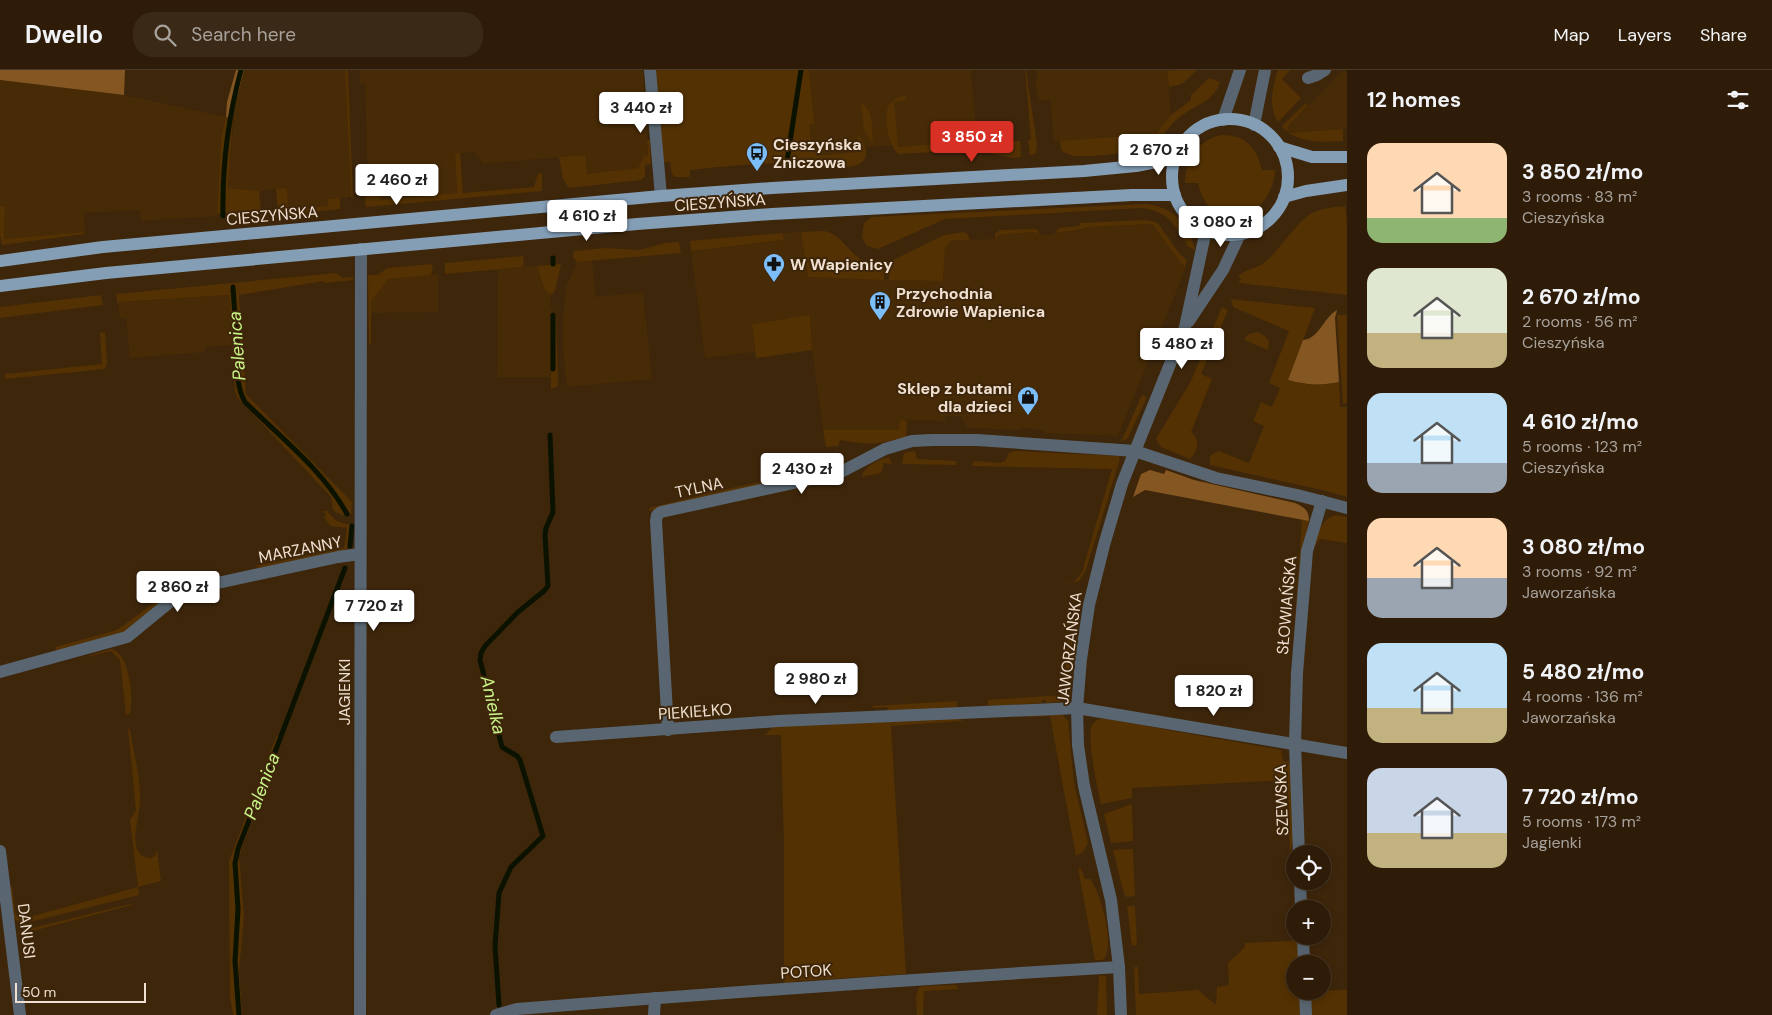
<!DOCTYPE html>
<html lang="en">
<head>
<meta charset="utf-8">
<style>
	body { margin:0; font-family:"DM Sans",sans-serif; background:#3a2916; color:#f1f3f6; height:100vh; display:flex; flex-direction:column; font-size:19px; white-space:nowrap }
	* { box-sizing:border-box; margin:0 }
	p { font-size:16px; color:#a7a19c }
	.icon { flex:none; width:28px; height:28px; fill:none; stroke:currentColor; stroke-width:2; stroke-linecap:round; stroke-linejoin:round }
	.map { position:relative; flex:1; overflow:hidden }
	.details { display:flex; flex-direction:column; background:#2e1c08; width:425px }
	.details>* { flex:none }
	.controls { position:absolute; left:1286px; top:775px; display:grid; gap:10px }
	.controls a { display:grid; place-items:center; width:45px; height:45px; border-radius:50%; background:#2e1c08; box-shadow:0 2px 8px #0003,0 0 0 1px #493a29; font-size:25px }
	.scale { position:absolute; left:15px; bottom:12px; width:131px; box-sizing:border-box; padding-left:5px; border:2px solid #f0e0d1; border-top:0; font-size:14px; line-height:18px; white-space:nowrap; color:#f0e0d1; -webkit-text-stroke:4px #3e260b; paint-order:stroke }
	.price { position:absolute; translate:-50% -42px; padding:0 11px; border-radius:5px; background:#fff; color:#222; font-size:16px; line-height:32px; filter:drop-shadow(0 1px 2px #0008) }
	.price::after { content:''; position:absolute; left:50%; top:30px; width:15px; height:11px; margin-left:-8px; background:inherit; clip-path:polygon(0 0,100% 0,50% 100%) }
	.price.active { background:#d93025; color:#fff }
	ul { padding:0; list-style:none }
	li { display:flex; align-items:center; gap:15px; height:125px; padding:0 20px }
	li span { display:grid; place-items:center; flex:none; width:140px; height:100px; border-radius:15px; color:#555 }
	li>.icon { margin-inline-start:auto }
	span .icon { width:60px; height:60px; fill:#fffc; stroke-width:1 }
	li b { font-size:21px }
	h2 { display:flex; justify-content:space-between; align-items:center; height:60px; padding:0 20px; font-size:21px }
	header { display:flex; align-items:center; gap:30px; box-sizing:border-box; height:70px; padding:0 25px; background:#2e1c08; border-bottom:1px solid #493a29 }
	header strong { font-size:24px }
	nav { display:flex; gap:28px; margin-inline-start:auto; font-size:18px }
	.search { width:350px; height:45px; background:#3a2916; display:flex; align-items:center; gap:12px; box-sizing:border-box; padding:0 18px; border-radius:20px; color:#a7a19c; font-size:19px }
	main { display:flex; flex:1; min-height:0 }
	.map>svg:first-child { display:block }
	.built { fill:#472a06 }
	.green { fill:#533103 }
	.forest { fill:#845622 }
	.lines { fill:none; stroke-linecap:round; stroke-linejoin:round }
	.stream { stroke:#0b1300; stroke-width:5 }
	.minor { stroke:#596671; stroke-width:12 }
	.major { stroke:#849eb6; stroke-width:12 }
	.labels { text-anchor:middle; stroke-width:4; stroke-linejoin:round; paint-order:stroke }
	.poi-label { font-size:16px; font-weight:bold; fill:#f0e0d1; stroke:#3e260b; text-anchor:start }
	.street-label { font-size:16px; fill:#f0e0d1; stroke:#3e260b }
	.water-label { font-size:18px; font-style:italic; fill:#caf588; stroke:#3e260b }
</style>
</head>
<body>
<header>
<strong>Dwello</strong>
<div class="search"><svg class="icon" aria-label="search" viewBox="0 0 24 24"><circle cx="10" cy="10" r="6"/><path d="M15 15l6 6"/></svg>Search here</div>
<nav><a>Map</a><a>Layers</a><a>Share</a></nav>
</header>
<main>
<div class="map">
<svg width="1347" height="945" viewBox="0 0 1347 945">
	<rect width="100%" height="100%" fill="#3e260b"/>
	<g class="built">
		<path d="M 244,0 L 345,0 L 351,127 L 329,129 L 329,136 L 288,140 L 286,118 L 259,121 L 228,118 L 235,35 Z"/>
		<path d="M 360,0 L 643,0 L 648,86 L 644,86 L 638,98 L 587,104 L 584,85 L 483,94 L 474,82 L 455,84 L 457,123 L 381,130 L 380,116 L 368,118 L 365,13 L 360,14 Z"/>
		<path d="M 804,0 L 971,0 L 977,70 L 898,77 L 897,75 L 866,77 L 858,84 L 815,89 L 808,79 Z"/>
		<path d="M 1037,0 L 1167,0 L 1171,45 L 1156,64 L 1054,72 L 1050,30 L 1039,31 L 1035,13 L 1037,10 Z"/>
		<path d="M 1343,0 L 1347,2 L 1347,59 L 1291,63 L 1287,62 L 1288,56 Z"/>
		<path d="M 0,10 L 124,25 L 226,47 L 221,68 L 217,146 L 141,151 L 140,140 L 84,143 L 85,162 L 4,169 L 5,137 L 0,137 Z"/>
		<path d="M 1152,154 L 1184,197 L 1181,210 L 1118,366 L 1047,363 L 1038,359 L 1022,358 L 1020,360 L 968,358 L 960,346 L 945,346 L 945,351 L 900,350 L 900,360 L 823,360 L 812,280 L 810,245 L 752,254 L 755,282 L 705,288 L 691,181 L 783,170 L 782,163 L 801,162 L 808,207 L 943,211 L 945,178 L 952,170 L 995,169 L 999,165 L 1034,162 L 1040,165 L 1056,164 L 1059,162 L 1079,161 L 1085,157 Z"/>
		<path d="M 592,191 L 596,227 L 643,222 L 652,309 L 567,317 L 563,283 L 563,246 L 566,217 L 577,192 Z"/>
		<path d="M 551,195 L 550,307 L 497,307 L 498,199 Z"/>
		<path d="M 438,204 L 438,242 L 371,243 L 371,232 L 388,209 Z"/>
		<path d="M 229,225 L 232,275 L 205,277 L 205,282 L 130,288 L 126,248 L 120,248 L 118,232 Z"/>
	</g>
	<g class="green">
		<path d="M 345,0 L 348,0 L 353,127 L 351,127 Z"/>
		<path d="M 655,0 L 809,0 L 814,54 L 809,54 L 812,82 L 817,82 L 817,86 L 859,82 L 857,63 C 862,71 871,82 863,91 C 856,99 839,97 830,97 C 815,96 801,93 787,93 C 755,93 722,97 690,100 L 690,107 L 675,107 L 672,104 L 670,92 L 663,92 Z"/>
		<path d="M 1025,0 L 1026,0 L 1037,75 L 1036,83 L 1032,85 L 1030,85 L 1028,70 L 1031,70 Z"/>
		<path d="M 1179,0 L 1197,0 L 1182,14 L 1169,17 L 1167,1 Z"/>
		<path d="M 1278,0 L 1290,0 L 1282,9 L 1301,28 L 1278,52 C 1268,35 1272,18 1278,0 Z"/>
		<path d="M 1209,8 L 1220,12 C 1214,31 1198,34 1184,44 C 1171,52 1164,67 1151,76 C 1140,82 1093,87 1079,86 C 1073,86 1066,84 1061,80 L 1060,71 L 1156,64 L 1171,45 L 1191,30 L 1191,25 Z"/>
		<path d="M 900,26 L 905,26 L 906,30 L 894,32 L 898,77 L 969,71 L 970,80 L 898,84 C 889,75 883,49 888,37 C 891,32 895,29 900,26 Z"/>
		<path d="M 861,33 C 874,40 872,60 873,73 L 872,73 L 864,60 Z"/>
		<path d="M 1305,34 L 1308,35 L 1288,56 L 1287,62 L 1291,63 L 1343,59 L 1343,71 C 1321,72 1299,74 1282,57 L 1283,55 Z"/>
		<path d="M 226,47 L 233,48 L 228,118 L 259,121 L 261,141 L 259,147 L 236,149 L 233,143 L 217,144 L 221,68 Z"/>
		<path d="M 1221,65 C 1245,64 1257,78 1262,100 L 1275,100 C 1272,151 1210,168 1198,113 L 1185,113 C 1186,89 1197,71 1221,65 Z"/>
		<path d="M 647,70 L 650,70 L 651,94 L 645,95 L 645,106 L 641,110 L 569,118 L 563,109 L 559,87 L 585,85 L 587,104 L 638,98 L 644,86 L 648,85 Z"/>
		<path d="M 973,71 L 1020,71 L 1021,87 L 1012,88 L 974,80 Z"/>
		<path d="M 460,83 L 463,123 L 534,117 L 538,103 L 542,104 L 542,121 L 366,137 L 364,120 L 380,116 L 381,130 L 457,123 L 455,84 Z"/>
		<path d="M 287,118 L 288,140 L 328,136 L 328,129 L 340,128 L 340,139 L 280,145 L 278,141 L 276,119 Z"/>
		<path d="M 1145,134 C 1172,136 1191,155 1195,181 L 1186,175 L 1187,174 C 1173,153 1169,142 1142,138 L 945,149 L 878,179 L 867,176 L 862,168 L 864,153 L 871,147 Z"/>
		<path d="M 5,136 L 4,169 L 85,162 L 84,164 L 2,175 L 0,164 L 0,137 Z"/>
		<path d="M 1345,136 L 1347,153 L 1347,225 L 1238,213 L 1241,209 L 1238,207 C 1244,199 1257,199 1265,192 C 1280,180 1299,148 1314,142 C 1324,138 1335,137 1345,136 Z"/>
		<path d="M 1146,150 L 1156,152 L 1160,156 L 1179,183 L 1187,190 L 1181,210 L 1184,197 L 1152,154 L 1086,157 C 1076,163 1064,160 1054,164 L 1059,158 L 1079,156 L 1080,153 Z"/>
		<path d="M 1034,159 L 1038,160 L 1040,165 L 1034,162 L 999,165 L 995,169 L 995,164 L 1000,160 Z"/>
		<path d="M 824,161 C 849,166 852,199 884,193 L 884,210 L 808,207 L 801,162 Z"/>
		<path d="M 964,162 L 968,165 L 970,170 L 952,170 L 945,178 L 943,211 L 889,210 L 889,192 L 944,165 Z"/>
		<path d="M 782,163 L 784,170 L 691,181 L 690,171 Z"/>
		<path d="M 679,172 L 681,183 L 577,192 L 573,187 L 574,181 L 605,178 L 639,180 L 665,173 Z"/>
		<path d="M 523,186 L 524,194 L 523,197 L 445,204 L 445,193 Z"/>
		<path d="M 431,194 L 433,198 L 431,205 L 388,209 L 371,232 L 371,275 L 369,273 L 368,205 L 378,205 L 387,198 Z"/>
		<path d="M 561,194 L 555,221 L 551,225 L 545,220 L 537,196 Z"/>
		<path d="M 336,203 L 343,208 L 353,207 L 353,210 L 325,213 L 324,211 L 239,225 L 246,324 L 352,432 L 351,441 L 352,443 C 344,446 340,446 333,440 L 331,427 L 237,327 L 235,321 L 229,225 L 118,232 L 118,236 L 116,224 Z"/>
		<path d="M 101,225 L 103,235 L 0,248 L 0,237 Z"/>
		<path d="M 1231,229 L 1315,238 L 1288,310 C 1308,316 1319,316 1339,312 L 1340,337 L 1347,337 L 1347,427 L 1326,421 L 1210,395 L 1210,386 L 1216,382 L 1219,381 L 1249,393 L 1264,356 L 1253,351 L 1261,332 L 1272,337 L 1280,318 L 1269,313 L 1289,261 L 1233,237 Z"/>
		<path d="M 1222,237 L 1228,240 L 1201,304 L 1212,309 L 1191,362 C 1200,369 1199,380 1190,389 L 1161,377 L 1156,369 L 1191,311 Z"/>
		<path d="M 551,240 L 556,244 L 558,316 L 551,319 Z"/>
		<path d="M 810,245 L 812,280 L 756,288 L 752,254 Z"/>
		<path d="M 1337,245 L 1347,245 L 1347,333 L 1343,334 Z"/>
		<path d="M 105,262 L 107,293 L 105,299 L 5,309 L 5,304 L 102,294 L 100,263 Z"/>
		<path d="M 1258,262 L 1266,267 L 1269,271 L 1268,280 L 1244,270 L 1248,264 Z"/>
		<path d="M 1142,325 L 1147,327 L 1128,368 L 1121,372 Z"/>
		<path d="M 900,350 L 907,351 L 906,367 C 876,375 870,375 840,370 L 838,376 L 826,377 L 823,360 L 899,360 Z"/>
		<path d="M 915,381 L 917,389 L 956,391 L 957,395 L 902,394 L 904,383 Z"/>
		<path d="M 1015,381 L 1119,386 L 1120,389 L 1086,500 L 1079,511 L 1073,513 L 1064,513 L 1074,512 L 1082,502 L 1112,399 L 972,396 L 973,391 L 1000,393 L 1005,391 L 1009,383 Z"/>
		<path d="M 828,385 L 840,385 L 845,394 L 838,399 L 691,430 L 649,441 L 649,438 L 718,421 L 829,397 Z"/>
		<path d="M 889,387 L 892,394 L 884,393 L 881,403 L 861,407 C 867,394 876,391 889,387 Z"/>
		<path d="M 323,441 L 327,441 C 333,448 338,454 349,454 L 351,456 L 349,477 L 345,480 L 259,498 L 255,496 L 344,478 L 347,458 L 330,456 L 324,447 L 326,445 Z"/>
		<path d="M 1335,445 L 1347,447 L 1347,473 L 1320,469 L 1310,483 C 1315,470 1320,449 1335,445 Z"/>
		<path d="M 1302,449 L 1309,451 L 1303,474 L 1292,596 Z"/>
		<path d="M 161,528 L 162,531 L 125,562 L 57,582 L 55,577 L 117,560 Z"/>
		<path d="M 1067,567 L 1074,569 L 1066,630 L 1059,632 L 1046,633 L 1045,630 L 1042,630 L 1042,633 L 989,636 L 987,630 L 1064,625 Z"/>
		<path d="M 110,579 C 129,579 134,629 130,643 L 126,645 L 120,590 L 111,581 L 80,589 Z"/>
		<path d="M 957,631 L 957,637 L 888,641 L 887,637 L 874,638 L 872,636 Z"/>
		<path d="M 1062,644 L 1068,651 L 1074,713 L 1088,773 L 1083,782 L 1076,786 L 1050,646 L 1029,647 L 1030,645 Z"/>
		<path d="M 960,646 L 962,651 L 891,656 L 906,904 L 798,911 L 784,914 L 784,774 L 781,665 L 765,665 L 773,657 Z"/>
		<path d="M 1099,649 L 1107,649 L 1281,680 L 1283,691 L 1289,692 L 1291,699 L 1294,765 L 1290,784 L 1287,710 L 1132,718 L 1132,728 L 1101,734 C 1097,714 1088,678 1091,658 C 1092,653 1095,651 1099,649 Z"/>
		<path d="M 128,659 L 130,659 C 133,683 141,706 140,731 C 140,745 131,768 138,781 C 141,786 146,788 151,788 L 155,786 L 157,779 L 161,811 L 138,817 L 139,825 L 26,853 L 21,853 L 14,849 L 10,817 L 12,816 L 15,844 L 22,849 L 138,817 L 130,750 L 136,740 Z"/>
		<path d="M 277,665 L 280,673 L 239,786 L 244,846 L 239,901 L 242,945 L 233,945 L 230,926 L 229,791 Z"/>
		<path d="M 1132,734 L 1133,771 L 1111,773 L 1104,744 Z"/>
		<path d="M 1133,779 L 1135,826 L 1126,827 L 1124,824 L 1113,780 Z"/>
		<path d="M 1078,798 L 1081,799 L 1085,809 L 1090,809 C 1101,823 1114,872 1105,888 L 1102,890 L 1095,890 Z"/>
		<path d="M 130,834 L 132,835 L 17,865 L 19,862 L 24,860 Z"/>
		<path d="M 1127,836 L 1135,836 L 1137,875 L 1132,876 Z"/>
		<path d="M 1290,870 L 1298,871 L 1299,894 L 1295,894 L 1295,921 L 1300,921 L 1301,945 L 1136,945 L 1134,897 L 1138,897 L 1139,924 L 1198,920 L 1216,935 L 1217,917 L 1229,915 L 1228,893 L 1245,877 L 1245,873 L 1290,871 Z"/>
		<path d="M 1099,905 L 1105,906 L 1106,908 L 1107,945 L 1097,945 Z"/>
		<path d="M 956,915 L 959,919 L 924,921 L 923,945 L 917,945 L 916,926 L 919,918 L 923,916 Z"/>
		<path d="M 1347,920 L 1347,945 L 1310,945 L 1309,921 Z"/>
	</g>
	<g class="forest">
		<path d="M 0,0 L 125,0 L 124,25 L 0,10 Z"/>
		<path d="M 236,0 L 244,0 L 235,35 L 233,48 L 226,47 L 227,32 Z"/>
		<path d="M 1337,240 L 1335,248 L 1339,312 C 1321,316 1306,315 1288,310 L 1303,270 C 1319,269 1323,248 1337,240 Z"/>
		<path d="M 1150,400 L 1164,404 L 1166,400 L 1194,410 L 1295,433 C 1304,437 1309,440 1309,451 L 1145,420 L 1133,427 L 1141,404 Z"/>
	</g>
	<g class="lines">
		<g class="stream">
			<path d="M 787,91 L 801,0"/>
			<path d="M 223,146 C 222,96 228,48 241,0"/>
			<path d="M 553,194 L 553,188"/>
			<path d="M 233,217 C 234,236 236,255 237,275 C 238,294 235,315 245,332 C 280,367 323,400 347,444"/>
			<path d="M 553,245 L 553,299"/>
			<path d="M 350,476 L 352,456"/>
			<path d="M 499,935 L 495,876 L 499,823 L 511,797 L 543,766 L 520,690 L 517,686 L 502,677 L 480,590 L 481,583 L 485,576 L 518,542 L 544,521 L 548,516 L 545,464 L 546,458 L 553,442 L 550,365"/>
			<path d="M 239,945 L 235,891 L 238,839 L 235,793 L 238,779 L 345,498"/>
		</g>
		<g class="minor">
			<path d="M 650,0 L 661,126"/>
			<path d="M 1308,8 L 1317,5 L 1325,0"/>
			<path d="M 1223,50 L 1240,0"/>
			<path d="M 1254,55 L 1265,0"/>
			<path d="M 1189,251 L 1223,200 L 1240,164"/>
			<path d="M 0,602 L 127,567 L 177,526 L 190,519 L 338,487 L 360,484"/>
			<path d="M 668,660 L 656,451 L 657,445 L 661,442 L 839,403 L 885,379 L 912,371 L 932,370 L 977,370 L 1135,381 L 1216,408 L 1297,425 L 1347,438"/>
			<path d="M 556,667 L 778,651 L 1077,638 L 1347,683"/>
			<path d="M 0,781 L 20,945"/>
			<path d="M 1299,784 L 1295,674 L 1297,603 L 1307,481 L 1322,431"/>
			<path d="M 1300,811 L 1301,839"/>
			<path d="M 1303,866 L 1304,894"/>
			<path d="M 1305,921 L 1306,945"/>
			<path d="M 360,945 L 361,179"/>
			<path d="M 496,945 L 517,939 C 717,923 918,909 1119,897"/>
			<path d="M 654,945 L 655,928"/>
			<path d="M 1121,945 L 1119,897 L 1111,830 L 1084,716 L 1078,675 L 1077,638 L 1081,589 L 1089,535 L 1104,475 L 1122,414 L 1135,381 L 1185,257 L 1206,160"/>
		</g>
		<g class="major">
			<circle cx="1230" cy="107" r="58"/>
			<path d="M 1279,77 L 1312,87 L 1347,87"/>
			<path d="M 1284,127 L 1306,121 L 1347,115"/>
			<path d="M 0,191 L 103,177 L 661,126 L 772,118 L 1084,101 L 1136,96 L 1176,88"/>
			<path d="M 0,216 L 106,203 L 637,154 L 772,144 L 1132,125 L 1175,125"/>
		</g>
	</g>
	<defs>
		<g id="bus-pin" transform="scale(1.125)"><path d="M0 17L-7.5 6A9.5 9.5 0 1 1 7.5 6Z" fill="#7cbef9" stroke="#3e260b"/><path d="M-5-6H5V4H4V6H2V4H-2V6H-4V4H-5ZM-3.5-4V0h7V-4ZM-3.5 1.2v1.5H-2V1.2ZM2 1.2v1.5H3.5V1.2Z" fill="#111"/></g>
		<g id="pharmacy-pin" transform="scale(1.125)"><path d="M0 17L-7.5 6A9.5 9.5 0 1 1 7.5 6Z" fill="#7cbef9" stroke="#3e260b"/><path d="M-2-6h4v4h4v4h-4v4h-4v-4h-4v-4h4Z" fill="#111"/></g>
		<g id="building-pin" transform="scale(1.125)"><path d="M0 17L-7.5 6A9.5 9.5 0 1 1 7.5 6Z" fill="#7cbef9" stroke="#3e260b"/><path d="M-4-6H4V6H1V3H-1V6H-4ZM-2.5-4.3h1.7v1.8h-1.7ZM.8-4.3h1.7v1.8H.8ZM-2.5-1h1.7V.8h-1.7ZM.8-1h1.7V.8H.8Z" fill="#111"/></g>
		<g id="shop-pin" transform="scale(1.125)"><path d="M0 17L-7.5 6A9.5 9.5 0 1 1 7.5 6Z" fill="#7cbef9" stroke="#3e260b"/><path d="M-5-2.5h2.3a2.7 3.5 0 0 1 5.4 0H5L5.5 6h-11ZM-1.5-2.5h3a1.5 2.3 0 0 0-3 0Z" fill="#111"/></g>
	</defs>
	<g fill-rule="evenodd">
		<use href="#bus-pin" x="757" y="83"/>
		<use href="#pharmacy-pin" x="774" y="194"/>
		<use href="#building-pin" x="880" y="232"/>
		<use href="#shop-pin" x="1028" y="327"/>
	</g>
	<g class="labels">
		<g class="poi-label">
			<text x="773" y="80">Cieszyńska<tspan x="773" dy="18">Zniczowa</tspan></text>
			<text x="790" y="200">W Wapienicy</text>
			<text x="896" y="229">Przychodnia<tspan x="896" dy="18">Zdrowie Wapienica</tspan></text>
			<text x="1012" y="324" text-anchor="end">Sklep z butami<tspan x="1012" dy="18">dla dzieci</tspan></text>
		</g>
		<g class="street-label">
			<text transform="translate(720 132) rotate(-4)" y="6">CIESZYŃSKA</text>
			<text transform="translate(272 145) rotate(-5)" y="6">CIESZYŃSKA</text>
			<text transform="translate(699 417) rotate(-12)" y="6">TYLNA</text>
			<text transform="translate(300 479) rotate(-11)" y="6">MARZANNY</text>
			<text transform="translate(1286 535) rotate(-85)" y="6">SŁOWIAŃSKA</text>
			<text transform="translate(1069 578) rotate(-83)" y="6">JAWORZAŃSKA</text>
			<text transform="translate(344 622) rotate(-90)" y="6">JAGIENKI</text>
			<text transform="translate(695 641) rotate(-4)" y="6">PIEKIEŁKO</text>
			<text transform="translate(1281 730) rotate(-92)" y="6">SZEWSKA</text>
			<text transform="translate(27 861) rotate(83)" y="6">DANUSI</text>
			<text transform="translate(806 901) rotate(-4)" y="6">POTOK</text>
		</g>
		<g class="water-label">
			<text transform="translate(237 276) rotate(-94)" y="6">Palenica</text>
			<text transform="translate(493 635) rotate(77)" y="6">Anielka</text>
			<text transform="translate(262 716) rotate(-69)" y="6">Palenica</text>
		</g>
	</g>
</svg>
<div class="controls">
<a><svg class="icon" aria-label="locate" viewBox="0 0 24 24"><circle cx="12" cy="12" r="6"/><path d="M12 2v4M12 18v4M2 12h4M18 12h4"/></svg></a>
<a>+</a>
<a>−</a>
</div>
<div class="scale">50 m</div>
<b class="price" style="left:641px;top:64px">3 440 zł</b>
<b class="price active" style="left:972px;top:93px">3 850 zł</b>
<b class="price" style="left:1159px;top:106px">2 670 zł</b>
<b class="price" style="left:397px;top:136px">2 460 zł</b>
<b class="price" style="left:587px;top:172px">4 610 zł</b>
<b class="price" style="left:1221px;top:178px">3 080 zł</b>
<b class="price" style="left:1182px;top:300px">5 480 zł</b>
<b class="price" style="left:802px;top:425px">2 430 zł</b>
<b class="price" style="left:178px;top:543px">2 860 zł</b>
<b class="price" style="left:374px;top:562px">7 720 zł</b>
<b class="price" style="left:816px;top:635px">2 980 zł</b>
<b class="price" style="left:1214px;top:647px">1 820 zł</b>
</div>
<section class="details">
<h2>12 homes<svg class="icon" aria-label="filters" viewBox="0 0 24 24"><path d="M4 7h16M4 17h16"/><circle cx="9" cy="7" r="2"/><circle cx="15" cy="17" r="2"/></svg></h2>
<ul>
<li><span style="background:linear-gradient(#ffd9b3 75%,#8fb573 0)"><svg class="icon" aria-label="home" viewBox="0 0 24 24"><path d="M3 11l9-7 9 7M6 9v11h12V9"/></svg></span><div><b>3 850 zł/mo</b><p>3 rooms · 83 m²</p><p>Cieszyńska</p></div></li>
<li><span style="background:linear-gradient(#dfe7d0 65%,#c2b280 0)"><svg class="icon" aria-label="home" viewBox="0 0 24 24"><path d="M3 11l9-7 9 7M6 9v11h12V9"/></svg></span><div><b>2 670 zł/mo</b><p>2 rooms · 56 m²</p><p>Cieszyńska</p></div></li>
<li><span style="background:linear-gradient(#bfe0f5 70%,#9aa5b1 0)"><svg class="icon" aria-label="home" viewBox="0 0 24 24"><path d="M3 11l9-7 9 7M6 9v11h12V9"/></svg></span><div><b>4 610 zł/mo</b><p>5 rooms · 123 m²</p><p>Cieszyńska</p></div></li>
<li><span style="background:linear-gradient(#ffd9b3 60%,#9aa5b1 0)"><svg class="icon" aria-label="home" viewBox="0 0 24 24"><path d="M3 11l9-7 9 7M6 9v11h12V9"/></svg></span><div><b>3 080 zł/mo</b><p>3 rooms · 92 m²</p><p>Jaworzańska</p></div></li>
<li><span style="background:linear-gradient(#bfe0f5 65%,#c2b280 0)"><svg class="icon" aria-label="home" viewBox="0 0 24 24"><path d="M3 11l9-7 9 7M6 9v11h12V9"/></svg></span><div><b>5 480 zł/mo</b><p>4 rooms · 136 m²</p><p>Jaworzańska</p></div></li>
<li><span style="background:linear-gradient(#c9d6e8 65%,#c2b280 0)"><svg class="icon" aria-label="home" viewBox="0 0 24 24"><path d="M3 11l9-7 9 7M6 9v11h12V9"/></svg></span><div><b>7 720 zł/mo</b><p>5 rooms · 173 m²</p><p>Jagienki</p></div></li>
</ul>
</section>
</main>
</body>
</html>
